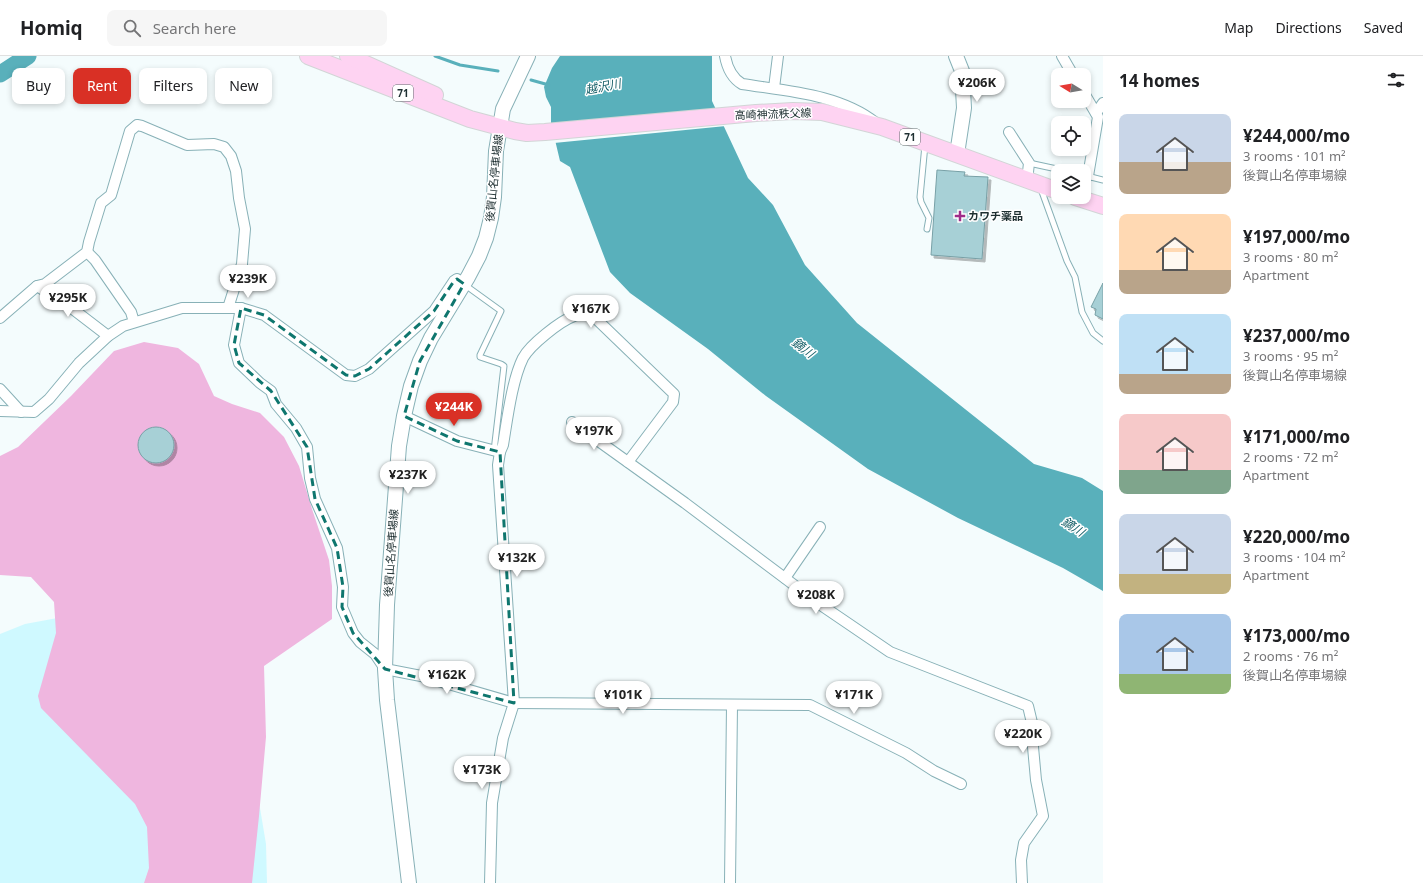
<!DOCTYPE html>
<html lang="en">
<head>
<meta charset="utf-8">
<style>
	body { margin:0; font-family:"Noto Sans","Noto Sans JP",sans-serif; background:#f6f6f6; color:#202124; height:100vh; display:flex; flex-direction:column; font-size:15px; white-space:nowrap }
	* { box-sizing:border-box; margin:0 }
	p { font-size:13px; color:#757577 }
	.icon { flex:none; width:22px; height:22px; fill:none; stroke:currentColor; stroke-width:2; stroke-linecap:round; stroke-linejoin:round }
	.map { position:relative; flex:1; overflow:hidden }
	.details { display:flex; flex-direction:column; background:#fff; width:320px }
	.details>* { flex:none }
	.top-card { position:absolute; left:12px; top:12px; width:380px; height:36px; display:flex; gap:8px }
	.needle { width:26px; rotate:281deg }
	.fabs { position:absolute; left:1051px; top:12px; display:grid; gap:8px }
	.fabs a { display:grid; place-items:center; width:40px; height:40px; border-radius:8px; background:#fff; box-shadow:0 2px 6px #0003; font-size:20px }
	.price { position:absolute; translate:-50% -34px; padding:0 9px; border-radius:14px; background:#fff; color:#222; font-size:13px; line-height:26px; filter:drop-shadow(0 1px 2px #0008) }
	.price::after { content:''; position:absolute; left:50%; top:24px; width:12px; height:9px; margin-left:-6px; background:inherit; clip-path:polygon(0 0,100% 0,50% 100%) }
	.price.selected { background:#d93025; color:#fff }
	ul { padding:0; list-style:none }
	li { display:flex; align-items:center; gap:12px; height:100px; padding:0 16px }
	li span { display:grid; place-items:center; flex:none; width:112px; height:80px; border-radius:8px; color:#555 }
	li>.icon { margin-inline-start:auto }
	span .icon { width:48px; height:48px; fill:#fffc; stroke-width:1 }
	li b { font-size:17px }
	h2 { display:flex; justify-content:space-between; align-items:center; height:48px; padding:0 16px; font-size:17px }
	.pill { padding:0 14px; border-radius:8px; background:#fff; box-shadow:0 2px 6px #0003; font-size:14px; line-height:36px }
	.pill.selected { background:#d93025; color:#fff }
	header { display:flex; align-items:center; gap:24px; box-sizing:border-box; height:56px; padding:0 20px; background:#fff; border-bottom:1px solid #e0e0e0 }
	header strong { font-size:19px }
	nav { display:flex; gap:22px; margin-inline-start:auto; font-size:14px }
	.search { width:280px; height:36px; background:#f6f6f6; display:flex; align-items:center; gap:10px; box-sizing:border-box; padding:0 14px; border-radius:8px; color:#757577; font-size:15px }
	main { display:flex; flex:1; min-height:0 }
	.map>svg:first-child { display:block }
	.built { fill:#cff9ff }
	.forest { fill:#efb6df }
	.water { fill:#59b0bb }
	.pier { fill:#f4fcfd }
	.lines { fill:none; stroke-linecap:round; stroke-linejoin:round }
	.stream { stroke:#59b0bb; stroke-width:3 }
	.river { stroke:#59b0bb; stroke-width:17 }
	.building { fill:#a7d0d6; stroke:#78a0a6; filter:url(#shadow) }
	.lane-casing { stroke:#88b1b7; stroke-width:7 }
	.street-casing { stroke:#88b1b7; stroke-width:12 }
	.secondary-casing { stroke:#88b1b7; stroke-width:16 }
	.primary-casing { stroke:#d2d5d6; stroke-width:18 }
	.lane { stroke:#fff; stroke-width:5 }
	.street { stroke:#fff; stroke-width:10 }
	.secondary { stroke:#fff; stroke-width:14 }
	.primary { stroke:#fed3f2; stroke-width:16 }
	.marked { fill:none; stroke:#0f766e; stroke-width:3; stroke-dasharray:8 5; stroke-linejoin:round }
	.poi-dot { fill:#9f2d89; stroke:#fff; stroke-width:1.5 }
	.labels { text-anchor:middle; stroke-width:3; stroke-linejoin:round; paint-order:stroke }
	.shield { fill:#fff; stroke:#626d6f; stroke-width:1 }
	.shield-label { font-size:10px; font-weight:bold; fill:#1e2f31 }
	.street-label { font-size:11px; fill:#1e2f31; stroke:#fff }
	.poi-label { font-size:11px; font-weight:bold; fill:#1e2f31; stroke:#fff; text-anchor:start }
	.water-label { font-size:12px; font-style:italic; fill:#125c65; stroke:#fff }
</style>
</head>
<body>
<header>
<strong>Homiq</strong>
<div class="search"><svg class="icon" aria-label="search" viewBox="0 0 24 24"><circle cx="10" cy="10" r="6"/><path d="M15 15l6 6"/></svg>Search here</div>
<nav><a>Map</a><a>Directions</a><a>Saved</a></nav>
</header>
<main>
<div class="map">
<svg width="1103" height="827" viewBox="0 0 1103 827">
	<defs>
		<filter id="shadow"><feDropShadow dx="3" dy="3" stdDeviation="0" flood-color="#0004"/></filter>
	</defs>
	<rect width="100%" height="100%" fill="#f4fcfd"/>
	<path class="built" d="M 79,558 L 256,728 L 266,788 L 267,827 L 0,827 L 0,578 L 25,568 Z"/>
	<path class="forest" d="M 144,286 L 178,292 L 199,308 L 214,340 L 232,348 L 260,357 L 284,381 L 299,410 L 312,453 L 329,504 L 332,530 L 332,563 L 264,610 L 266,681 L 259,760 L 252,827 L 144,827 L 149,812 L 147,771 L 135,748 L 41,652 L 38,640 L 56,577 L 54,546 L 31,521 L 0,519 L 0,400 L 18,391 L 71,340 L 114,295 Z"/>
	<path class="water" d="M 560,0 L 712,0 L 712,45 L 748,122 L 773,149 L 805,209 L 857,267 L 1034,408 L 1082,422 L 1103,435 L 1103,535 L 1063,512 L 958,462 L 868,413 L 766,340 L 708,293 L 630,237 L 610,216 L 570,111 L 560,105 L 551,67 L 551,51 L 546,41 L 544,31 L 552,12 Z"/>
	<path class="pier" d="M 718,54 L 726,70 L 554,87 L 549,69 Z"/>
	<g class="lines">
		<g class="stream">
			<path d="M 435,0 L 460,9 L 498,15"/>
			<path d="M 531,24 L 549,29"/>
		</g>
		<path class="river" d="M 0,18 L 28,0"/>
	</g>
	<g class="building">
		<path d="M 937,114 L 965,116 L 964,120 L 988,121 L 982,203 L 931,199 Z"/>
		<path d="M 1103,227 L 1103,263 L 1095,259 L 1096,253 L 1091,251 Z"/>
		<circle cx="156" cy="389" r="18"/>
	</g>
	<g class="lines">
		<g class="lane-casing">
			<g id="lane">
				<path d="M 925,89 L 920,141 L 921,146 L 929,162 L 927,173"/>
				<path d="M 1029,107 L 1066,115"/>
				<path d="M 1087,120 L 1103,124"/>
				<path d="M 1041,133 L 1067,205 L 1075,221 L 1082,256 L 1093,277 L 1103,285"/>
				<path d="M 465,229 L 501,255 L 480,299 L 480,301 L 501,308 L 504,310 L 494,395"/>
			</g>
		</g>
		<g class="street-casing">
			<g id="street">
				<path d="M 725,0 C 727,11 732,22 742,28 C 786,35 840,38 876,67"/>
				<path d="M 1062,0 L 1073,19"/>
				<path d="M 774,32 L 778,0"/>
				<path d="M 1084,37 L 1098,61 L 1088,120"/>
				<path d="M 1096,57 L 1103,47"/>
				<path d="M 1009,76 L 1029,107 L 1027,125"/>
				<path d="M 87,196 L 95,204 L 131,256 L 134,266"/>
				<path d="M 37,230 L 65,247 L 108,280"/>
				<path d="M 241,252 L 234,289 L 239,307 L 260,327 L 271,335 L 276,348 L 296,372 L 307,391 L 310,422 L 315,443 L 337,492 L 343,531 L 342,551 L 353,577 L 360,586 L 375,598 L 385,613 L 421,620 L 514,647 L 810,649 L 906,697 L 934,715 L 961,728"/>
				<path d="M 0,262 L 37,230 L 45,228 L 87,196 L 89,186 L 101,147 L 111,139 L 130,75 L 137,69 L 142,70 L 187,89 L 214,88 L 224,91 L 231,100 L 236,115 L 239,142 L 245,173 L 242,208 L 228,252"/>
				<path d="M 0,333 L 21,356"/>
				<path d="M 0,355 L 34,356 L 49,343 L 79,307 L 108,280 L 123,270 L 182,252 L 241,252 L 264,259 L 346,319 L 355,320 L 369,313 L 434,255 L 454,225 L 457,223 L 464,228"/>
				<path d="M 404,360 L 457,385 L 500,396"/>
				<path d="M 572,366 L 685,447 L 818,547 L 890,596 L 1028,650 L 1033,671 L 1033,691 L 1036,724 L 1043,760 L 1024,787 L 1021,804 L 1022,827"/>
				<path d="M 785,522 L 820,471"/>
				<path d="M 490,827 L 492,747 L 503,682 L 514,647 L 498,409 L 500,396 L 503,389 C 507,365 512,324 523,302 C 530,289 560,265 574,260 C 579,258 584,258 589,256 L 674,338 L 673,346 L 628,406"/>
				<path d="M 730,827 L 732,649"/>
			</g>
		</g>
		<g class="secondary-casing">
			<g id="secondary">
				<path d="M 956,0 L 962,15 L 964,52 L 957,98"/>
				<path d="M 409,827 L 387,644 L 385,613 L 387,549 L 399,390 L 404,360 L 411,330 L 420,305 L 431,282 L 468,221 L 479,200 L 486,182 L 491,162 L 494,141 L 496,95 L 503,53 L 528,0"/>
			</g>
		</g>
		<g class="primary-casing">
			<g id="primary">
				<path d="M 308,0 L 470,63 L 515,75 L 527,77 L 545,76 L 756,57 L 793,55 L 822,56 L 882,71 L 1058,135"/>
				<path d="M 348,0 L 435,39"/>
				<path d="M 1075,141 L 1103,150"/>
			</g>
		</g>
		<use href="#lane" class="lane"/>
		<use href="#street" class="street"/>
		<use href="#secondary" class="secondary"/>
		<use href="#primary" class="primary"/>
	</g>
	<path class="marked" d="M 457,223 L 464,228 L 420,305 L 404,360 L 457,385 L 500,396 L 514,647 L 385,613 L 353,577 L 342,551 L 343,531 L 337,492 L 315,443 L 307,391 L 271,335 L 239,307 L 234,289 L 241,252 L 264,259 L 346,319 L 355,320 L 369,313 L 434,255 L 454,225 Z"/>
	<path class="poi-dot" d="M958 154h4v4h4v4h-4v4h-4v-4h-4v-4h4z"/>
	<g class="labels">
		<g class="shield">
			<rect x="393" y="29" width="20" height="16" rx="3"/>
			<rect x="900" y="73" width="20" height="16" rx="3"/>
		</g>
		<g class="shield-label">
			<text x="403" y="41">71</text>
			<text x="910" y="85">71</text>
		</g>
		<g class="street-label">
			<text transform="translate(773 58) rotate(-2)" y="4">高崎神流秩父線</text>
			<text transform="translate(494 122) rotate(-84)" y="4">後賀山名停車場線</text>
			<text transform="translate(391 497) rotate(-86)" y="4">後賀山名停車場線</text>
		</g>
		<g class="poi-label">
			<text x="968" y="164">カワチ薬品</text>
		</g>
		<g class="water-label">
			<text transform="translate(603 31) rotate(-11)" y="4">越沢川</text>
			<text transform="translate(803 292) rotate(37)" y="4">鏑川</text>
			<text transform="translate(1073 471) rotate(33)" y="4">鏑川</text>
		</g>
	</g>
</svg>
<div class="fabs">
<a><svg class="needle" viewBox="-14 -14 28 28"><path d="M0-13l5 13h-10z" fill="#e53935"/><path d="M0 13l5-13h-10z" fill="#757577"/></svg></a>
<a><svg class="icon" aria-label="locate" viewBox="0 0 24 24"><circle cx="12" cy="12" r="6"/><path d="M12 2v4M12 18v4M2 12h4M18 12h4"/></svg></a>
<a><svg class="icon" aria-label="layers" viewBox="0 0 24 24"><path d="M12 4l9 5-9 5-9-5zM3 14l9 5 9-5"/></svg></a>
</div>
<b class="price" style="left:977px;top:47px">¥206K</b>
<b class="price" style="left:248px;top:243px">¥239K</b>
<b class="price" style="left:68px;top:262px">¥295K</b>
<b class="price" style="left:591px;top:273px">¥167K</b>
<b class="price selected" style="left:454px;top:371px">¥244K</b>
<b class="price" style="left:594px;top:395px">¥197K</b>
<b class="price" style="left:408px;top:439px">¥237K</b>
<b class="price" style="left:517px;top:522px">¥132K</b>
<b class="price" style="left:816px;top:559px">¥208K</b>
<b class="price" style="left:447px;top:639px">¥162K</b>
<b class="price" style="left:623px;top:659px">¥101K</b>
<b class="price" style="left:854px;top:659px">¥171K</b>
<b class="price" style="left:1023px;top:698px">¥220K</b>
<b class="price" style="left:482px;top:734px">¥173K</b>
<div class="top-card">
<a class="pill">Buy</a>
<a class="pill selected">Rent</a>
<a class="pill">Filters</a>
<a class="pill">New</a>
</div>
</div>
<section class="details">
<h2>14 homes<svg class="icon" aria-label="filters" viewBox="0 0 24 24"><path d="M4 7h16M4 17h16"/><circle cx="9" cy="7" r="2"/><circle cx="15" cy="17" r="2"/></svg></h2>
<ul>
<li><span style="background:linear-gradient(#c9d6e8 60%,#b9a48a 0)"><svg class="icon" aria-label="home" viewBox="0 0 24 24"><path d="M3 11l9-7 9 7M6 9v11h12V9"/></svg></span><div><b>¥244,000/mo</b><p>3 rooms · 101 m²</p><p>後賀山名停車場線</p></div></li>
<li><span style="background:linear-gradient(#ffd9b3 70%,#b9a48a 0)"><svg class="icon" aria-label="home" viewBox="0 0 24 24"><path d="M3 11l9-7 9 7M6 9v11h12V9"/></svg></span><div><b>¥197,000/mo</b><p>3 rooms · 80 m²</p><p>Apartment</p></div></li>
<li><span style="background:linear-gradient(#bfe0f5 75%,#b9a48a 0)"><svg class="icon" aria-label="home" viewBox="0 0 24 24"><path d="M3 11l9-7 9 7M6 9v11h12V9"/></svg></span><div><b>¥237,000/mo</b><p>3 rooms · 95 m²</p><p>後賀山名停車場線</p></div></li>
<li><span style="background:linear-gradient(#f6c9c9 70%,#7fa58c 0)"><svg class="icon" aria-label="home" viewBox="0 0 24 24"><path d="M3 11l9-7 9 7M6 9v11h12V9"/></svg></span><div><b>¥171,000/mo</b><p>2 rooms · 72 m²</p><p>Apartment</p></div></li>
<li><span style="background:linear-gradient(#c9d6e8 75%,#c2b280 0)"><svg class="icon" aria-label="home" viewBox="0 0 24 24"><path d="M3 11l9-7 9 7M6 9v11h12V9"/></svg></span><div><b>¥220,000/mo</b><p>3 rooms · 104 m²</p><p>Apartment</p></div></li>
<li><span style="background:linear-gradient(#a9c7e8 75%,#8fb573 0)"><svg class="icon" aria-label="home" viewBox="0 0 24 24"><path d="M3 11l9-7 9 7M6 9v11h12V9"/></svg></span><div><b>¥173,000/mo</b><p>2 rooms · 76 m²</p><p>後賀山名停車場線</p></div></li>
</ul>
</section>
</main>
</body>
</html>
